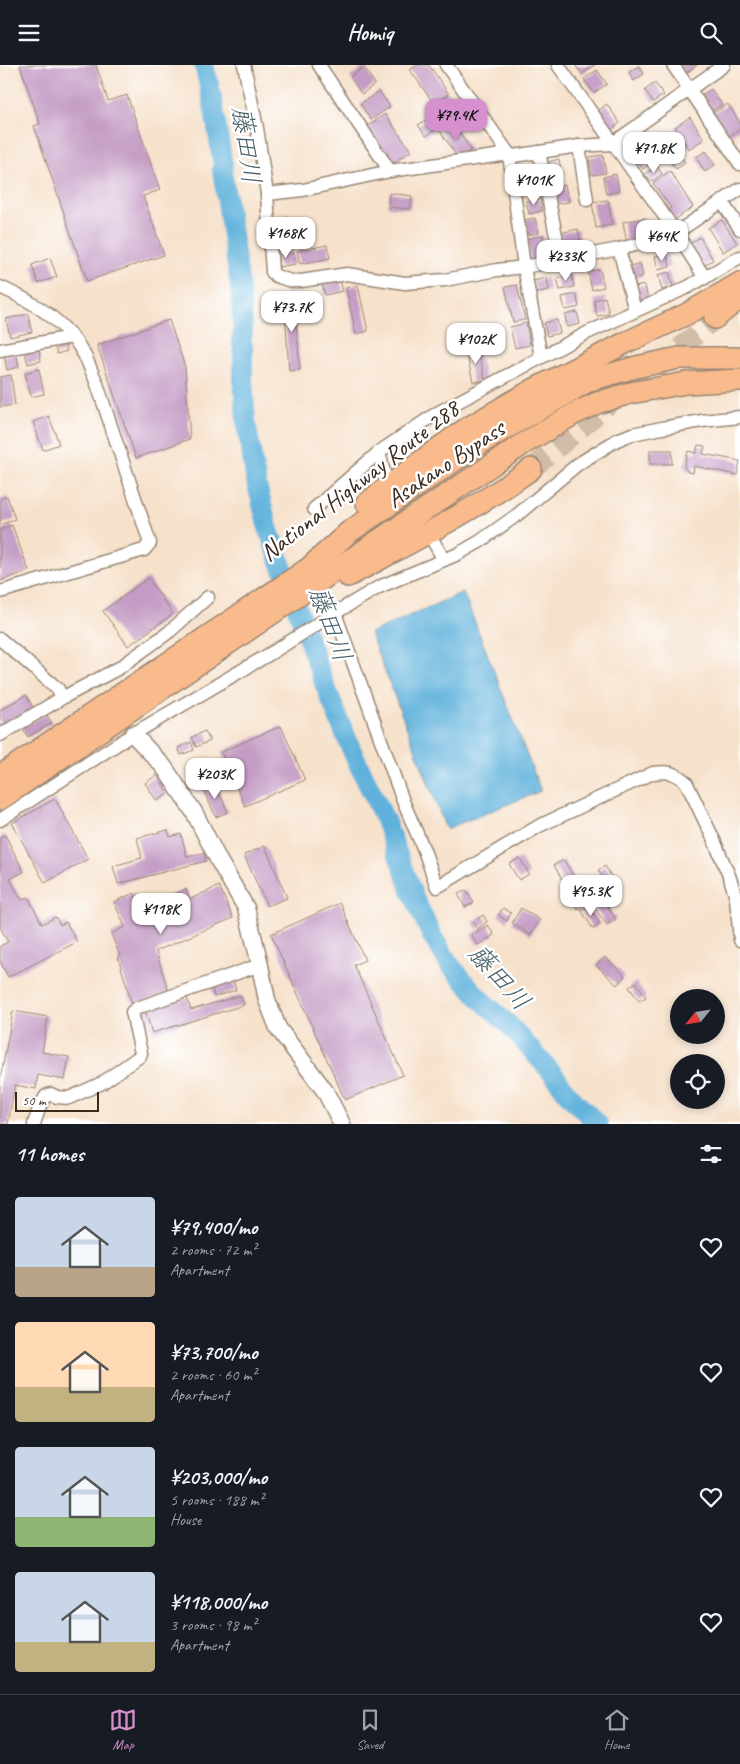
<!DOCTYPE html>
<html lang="en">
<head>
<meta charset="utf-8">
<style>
	body { margin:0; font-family:Caveat,"Klee One",sans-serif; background:#242831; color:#f1f3f6; height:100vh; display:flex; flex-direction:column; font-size:19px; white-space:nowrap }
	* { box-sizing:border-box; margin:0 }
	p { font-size:16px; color:#9ea1a6 }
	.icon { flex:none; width:28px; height:28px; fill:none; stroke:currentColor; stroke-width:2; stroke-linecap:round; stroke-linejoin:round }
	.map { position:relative; height:1059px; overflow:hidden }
	.sheet { display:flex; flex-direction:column; background:#171b24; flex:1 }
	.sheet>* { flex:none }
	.needle { width:32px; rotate:240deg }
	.fabs { position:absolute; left:670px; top:924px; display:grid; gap:10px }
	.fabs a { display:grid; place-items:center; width:55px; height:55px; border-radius:50%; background:#171b24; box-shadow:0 2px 8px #0003; font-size:25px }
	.scale { position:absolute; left:15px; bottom:12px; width:84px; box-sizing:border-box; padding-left:5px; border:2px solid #3b2a1e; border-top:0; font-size:14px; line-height:18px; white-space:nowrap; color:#3b2a1e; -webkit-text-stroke:4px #fff; paint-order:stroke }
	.price { position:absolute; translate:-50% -42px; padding:0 11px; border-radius:10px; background:#fff; color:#222; font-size:16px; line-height:32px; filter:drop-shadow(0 1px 2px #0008) }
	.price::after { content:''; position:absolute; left:50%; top:30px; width:15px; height:11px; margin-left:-8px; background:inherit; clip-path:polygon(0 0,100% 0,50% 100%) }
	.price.selected { background:#d690ce; color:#111 }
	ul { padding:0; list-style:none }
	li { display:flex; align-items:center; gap:15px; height:125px; padding:0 15px }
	li span { display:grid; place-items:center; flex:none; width:140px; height:100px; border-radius:5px; color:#555 }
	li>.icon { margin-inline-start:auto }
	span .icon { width:60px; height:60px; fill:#fffc; stroke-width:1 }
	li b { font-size:21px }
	h2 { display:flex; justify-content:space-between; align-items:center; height:60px; padding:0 15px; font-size:21px }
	header { display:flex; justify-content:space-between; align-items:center; height:65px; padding:0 15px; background:#171b24; font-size:22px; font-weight:800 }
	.menu { display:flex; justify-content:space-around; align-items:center; height:70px; border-top:1px solid #363941; background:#171b24; font-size:14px; color:#9ea1a6 }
	.menu a { display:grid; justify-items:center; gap:2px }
	.menu .selected { color:#d690ce }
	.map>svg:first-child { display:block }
	.water { fill:#61b2dc; stroke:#4e6e7d }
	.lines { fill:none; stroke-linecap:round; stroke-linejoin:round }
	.river { stroke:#61b2dc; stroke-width:20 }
	.building { fill:#c49cc5 }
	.trunk-tunnel { stroke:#d1bca8; stroke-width:21; stroke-dasharray:21 11; stroke-linecap:butt }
	.minor-casing { stroke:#988674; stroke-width:15 }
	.tertiary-casing { stroke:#988674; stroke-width:19 }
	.trunk-casing { stroke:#988674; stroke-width:24 }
	.minor { stroke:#fff; stroke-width:12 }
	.tertiary { stroke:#fff; stroke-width:16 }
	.trunk { stroke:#fabb8c; stroke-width:21 }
	.labels { text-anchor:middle; stroke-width:5; stroke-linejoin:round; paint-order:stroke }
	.street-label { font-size:25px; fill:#3b2a1e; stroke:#fff }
	.water-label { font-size:26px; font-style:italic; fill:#4a606a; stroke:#fff }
</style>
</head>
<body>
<header><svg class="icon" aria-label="menu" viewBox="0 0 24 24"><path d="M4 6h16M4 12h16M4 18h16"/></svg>Homiq<svg class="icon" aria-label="search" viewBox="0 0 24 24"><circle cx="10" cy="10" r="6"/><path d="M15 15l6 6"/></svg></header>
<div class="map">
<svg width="740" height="1059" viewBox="0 0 740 1059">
	<rect width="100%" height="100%" fill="#fff"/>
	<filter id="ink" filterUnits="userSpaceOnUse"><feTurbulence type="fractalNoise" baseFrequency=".02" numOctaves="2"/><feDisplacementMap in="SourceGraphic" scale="10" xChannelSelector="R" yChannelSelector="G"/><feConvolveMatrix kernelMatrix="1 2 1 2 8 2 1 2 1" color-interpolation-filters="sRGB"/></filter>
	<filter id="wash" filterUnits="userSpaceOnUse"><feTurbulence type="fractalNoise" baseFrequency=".0096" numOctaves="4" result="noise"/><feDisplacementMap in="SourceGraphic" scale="20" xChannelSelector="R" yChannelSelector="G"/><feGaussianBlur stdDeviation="1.12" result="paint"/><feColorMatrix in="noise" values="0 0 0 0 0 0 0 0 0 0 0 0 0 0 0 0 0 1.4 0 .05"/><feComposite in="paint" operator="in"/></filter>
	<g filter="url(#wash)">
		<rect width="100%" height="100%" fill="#f6e1ca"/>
		<path class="water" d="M 463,527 L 541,726 L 446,764 L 370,568 Z"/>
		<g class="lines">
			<path class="river" d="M 204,0 L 212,33 L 223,100 L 222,105 L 240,221 L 243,269 L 241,275 L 243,282 L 243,316 L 246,356 L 256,416 L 268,463 L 324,618 L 352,686 L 385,755 L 413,830 L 432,871 L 450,900 L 479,933 L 509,960 L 554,1010 L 571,1033 L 598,1059"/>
		</g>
		<g id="blocks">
			<g class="building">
				<path d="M 20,0 L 96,0 L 108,36 L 127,30 L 160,125 L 143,131 L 164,190 L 87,216 L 34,61 L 40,59 Z"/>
				<path d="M 417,0 L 429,0 L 449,29 L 434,39 L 410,5 Z"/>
				<path d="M 575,0 L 595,0 L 582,9 Z"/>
				<path d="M 678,0 L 697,0 L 685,9 Z"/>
				<path d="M 639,1 L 644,9 L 634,16 L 629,7 Z"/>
				<path d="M 364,2 L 375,19 L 362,29 L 350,12 Z"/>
				<path d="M 597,5 L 607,19 L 594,28 L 584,14 Z"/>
				<path d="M 655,18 L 664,30 L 653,37 L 645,25 Z"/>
				<path d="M 711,24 L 722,40 L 712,46 L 702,30 Z"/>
				<path d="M 379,26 L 390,42 L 371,55 L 360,39 Z"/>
				<path d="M 607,39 L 620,58 L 611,65 L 598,46 Z"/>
				<path d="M 728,39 L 740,58 L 740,64 L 728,72 L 713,48 Z"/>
				<path d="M 446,41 L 453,51 L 444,57 L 437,47 Z"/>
				<path d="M 385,49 L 411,86 L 393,98 L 368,61 Z"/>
				<path d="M 690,52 L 704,74 L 689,84 L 675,62 Z"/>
				<path d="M 428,53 L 435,65 L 426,71 L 418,60 Z"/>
				<path d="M 453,58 L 471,85 L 458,93 L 440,66 Z"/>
				<path d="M 662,69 L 667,79 L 659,84 L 653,75 Z"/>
				<path d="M 639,72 L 646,82 L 635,89 L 629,80 Z"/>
				<path d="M 678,86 L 685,98 L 676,104 L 668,92 Z"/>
				<path d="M 706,86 L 715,100 L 705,107 L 696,92 Z"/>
				<path d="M 648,88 L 654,96 L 643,104 L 637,96 Z"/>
				<path d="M 603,90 L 606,108 L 592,110 L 589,92 Z"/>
				<path d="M 559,94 L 562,111 L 551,114 L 548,97 Z"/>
				<path d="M 657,101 L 662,109 L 651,117 L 645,109 Z"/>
				<path d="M 529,105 L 533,125 L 520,127 L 516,107 Z"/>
				<path d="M 670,106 L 693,142 L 673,156 L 666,146 L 671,143 L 653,118 Z"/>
				<path d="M 616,109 L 619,126 L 606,129 L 603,112 Z"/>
				<path d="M 565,120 L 569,137 L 556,139 L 553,122 Z"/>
				<path d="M 389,128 L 412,131 L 410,144 L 388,142 Z"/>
				<path d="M 540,134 L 542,146 L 529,149 L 526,136 Z"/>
				<path d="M 608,135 L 612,160 L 596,163 L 592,137 Z"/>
				<path d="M 289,152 L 293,169 L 276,172 L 273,155 Z"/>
				<path d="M 535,153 L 539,168 L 528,170 L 524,155 Z"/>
				<path d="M 645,153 L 649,173 L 627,178 L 623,157 Z"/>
				<path d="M 722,155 L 737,178 L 723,187 L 708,163 Z"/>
				<path d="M 578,164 L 582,184 L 565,188 L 560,168 Z"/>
				<path d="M 543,170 L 548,193 L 531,196 L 526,174 Z"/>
				<path d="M 292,172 L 295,183 L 278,186 L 276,175 Z"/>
				<path d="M 700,172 L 713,195 L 703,201 L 689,179 Z"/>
				<path d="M 327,180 L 330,193 L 300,199 L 297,186 Z"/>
				<path d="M 293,187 L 295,199 L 279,202 L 277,190 Z"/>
				<path d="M 667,189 L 670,202 L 658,205 L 655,191 Z"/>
				<path d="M 50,193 L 57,212 L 38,218 L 32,200 Z"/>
				<path d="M 640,198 L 643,211 L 633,214 L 631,201 Z"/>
				<path d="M 600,204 L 604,222 L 592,225 L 588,207 Z"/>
				<path d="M 669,207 L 673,222 L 662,225 L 658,210 Z"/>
				<path d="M 572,210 L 574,222 L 560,225 L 557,213 Z"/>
				<path d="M 547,213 L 549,225 L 536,228 L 533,216 Z"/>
				<path d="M 340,215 L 343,226 L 325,230 L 322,219 Z"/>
				<path d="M 358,220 L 368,266 L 356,269 L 346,223 Z"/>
				<path d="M 517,220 L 525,255 L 513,257 L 505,222 Z"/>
				<path d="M 645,220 L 648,235 L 638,238 L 635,222 Z"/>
				<path d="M 294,229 L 300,305 L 289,306 L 284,230 Z"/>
				<path d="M 576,229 L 579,242 L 565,245 L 562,232 Z"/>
				<path d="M 605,232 L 609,249 L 597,251 L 594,235 Z"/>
				<path d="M 577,247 L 580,259 L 567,262 L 565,250 Z"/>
				<path d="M 28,249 L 32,267 L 10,272 L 6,254 Z"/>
				<path d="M 169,255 L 185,302 L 190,374 L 136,393 L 97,280 Z"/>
				<path d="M 557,255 L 560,268 L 547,271 L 544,258 Z"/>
				<path d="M 526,258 L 530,280 L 515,283 L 510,262 Z"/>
				<path d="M 64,278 L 67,286 L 57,289 L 55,282 Z"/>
				<path d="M 478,283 L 485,315 L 473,317 L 466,286 Z"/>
				<path d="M 39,284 L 41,296 L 28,299 L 25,288 Z"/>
				<path d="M 16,287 L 19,302 L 7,305 L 4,290 Z"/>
				<path d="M 39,304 L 44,329 L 31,332 L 25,308 Z"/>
				<path d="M 11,310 L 15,340 L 0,342 L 0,312 Z"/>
				<path d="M 49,351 L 59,379 L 43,385 L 33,357 Z"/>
				<path d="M 698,380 L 705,381 L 703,389 L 740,396 L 737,410 L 694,401 L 693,408 L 688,407 L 684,402 L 688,386 L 696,388 Z"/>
				<rect x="650" y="385" width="22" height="14"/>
				<path d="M 7,431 L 15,454 L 0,460 L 0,434 Z"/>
				<path d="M 12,460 L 29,506 L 0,516 L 0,465 Z"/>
				<path d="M 148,513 L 173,549 L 128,581 L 103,546 Z"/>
				<path d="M 26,630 L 34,644 L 3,662 L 0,657 L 0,645 Z"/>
				<path d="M 46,649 L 52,658 L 28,672 L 22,663 Z"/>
				<path d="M 281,661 L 305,715 L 245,741 L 221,687 Z"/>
				<path d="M 205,666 L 210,676 L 196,682 L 192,672 Z"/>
				<path d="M 191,677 L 194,685 L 181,690 L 178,683 Z"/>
				<path d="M 157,710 L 168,729 L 157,736 L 145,718 Z"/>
				<path d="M 215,718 L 228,747 L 216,752 L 203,724 Z"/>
				<path d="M 55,734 L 88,794 L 45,818 L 12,758 Z"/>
				<path d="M 168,765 L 170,772 L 181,769 L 187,792 L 204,788 L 206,796 L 118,819 L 113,801 L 142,793 L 137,773 Z"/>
				<path d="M 5,770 L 24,807 L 10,814 L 22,835 L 28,832 L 42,859 L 56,852 L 60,860 L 66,857 L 77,877 L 8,912 L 0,896 L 0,881 L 8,877 L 0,862 L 0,772 Z"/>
				<path d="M 265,781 L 287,833 L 267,841 L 244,790 Z"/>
				<path d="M 520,793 L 529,809 L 519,815 L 509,799 Z"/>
				<path d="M 564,795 L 579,821 L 569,827 L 554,800 Z"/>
				<path d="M 605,801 L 614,816 L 607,820 L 598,805 Z"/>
				<path d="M 219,821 L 233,853 L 156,886 L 169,928 L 132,939 L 118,892 L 120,891 L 111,869 L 125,862 L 114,837 L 134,828 L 141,843 L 186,824 L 190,834 Z"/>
				<path d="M 588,821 L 596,832 L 578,844 L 571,833 Z"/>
				<path d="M 466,825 L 474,838 L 465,842 L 458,829 Z"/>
				<path d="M 602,833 L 616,854 L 607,860 L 592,839 Z"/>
				<path d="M 340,838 L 365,895 L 354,900 L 403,1010 L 345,1035 L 271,869 Z"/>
				<path d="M 588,841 L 600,859 L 593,864 L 581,845 Z"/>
				<path d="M 503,843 L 511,848 L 507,856 L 498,850 Z"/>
				<path d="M 521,843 L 540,855 L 530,870 L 512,858 Z"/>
				<path d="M 483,850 L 487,857 L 477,864 L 473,857 Z"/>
				<path d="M 488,860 L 494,870 L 478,880 L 471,870 Z"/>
				<path d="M 605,892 L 625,911 L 617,920 L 596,900 Z"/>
				<path d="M 233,914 L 236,925 L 214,932 L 211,921 Z"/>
				<path d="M 636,917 L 646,932 L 639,936 L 629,922 Z"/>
				<path d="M 241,930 L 244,940 L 152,968 L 145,945 L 187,933 L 191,945 Z"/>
				<path d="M 13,946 L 48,952 L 42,987 L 69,992 L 65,1015 L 38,1010 L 36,1024 L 15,1020 L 8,1059 L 0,1059 L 0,1015 Z"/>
			</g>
		</g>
	</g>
	<g filter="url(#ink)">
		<use href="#blocks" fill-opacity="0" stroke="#988674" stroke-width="1"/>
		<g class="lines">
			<path class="trunk-tunnel" d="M 531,404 L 571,371 L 616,332 L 658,302 L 715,253"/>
			<g class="minor-casing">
				<g id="minor">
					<path d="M 244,0 L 257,63 L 267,129 L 272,207 L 276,211 L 291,216 L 301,216 L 347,209 L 405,218 L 445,215 L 497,205 L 524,202 L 619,184 L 667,172 L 676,168 L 740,124"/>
					<path d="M 319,0 L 390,106"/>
					<path d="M 446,0 L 509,89 L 524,202 L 541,292"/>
					<path d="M 558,0 L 675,166 L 705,213"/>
					<path d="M 673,0 L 740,99"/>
					<path d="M 579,81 L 587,135"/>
					<path d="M 539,87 L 561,195"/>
					<path d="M 267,129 L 303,125 L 390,106 L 509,89 L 513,91 L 579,81 L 612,79 L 724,0"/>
					<path d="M 722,137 L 740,164"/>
					<path d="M 619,184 L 635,246"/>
					<path d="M 0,222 C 34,237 67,257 85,291 C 89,299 92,308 96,316 L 150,478 L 144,485 L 0,527"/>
					<path d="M 0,285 L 72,272"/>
					<path d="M 379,387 L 385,412"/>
					<path d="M 314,444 L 379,387 L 437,348 L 587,268 L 688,222 L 740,192"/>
					<path d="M 432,474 L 444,495"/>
					<path d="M 335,548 L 403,736 L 424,785 L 437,822 L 539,761 L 653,708 C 668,706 674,707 686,717 L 713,773 L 730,813 L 736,833 L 740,875"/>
					<path d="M 0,574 L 58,624 L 62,633"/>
					<path d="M 0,670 L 62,633 L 119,603 L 169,567 L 208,532"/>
					<path d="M 0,755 L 133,669 L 273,587 L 335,548 L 379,522 L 458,489 L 479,477 L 517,450 L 578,399 L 617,375 L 632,369 L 662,363 L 702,356 L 740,352"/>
					<path d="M 34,1059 L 40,1041 L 46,1031 L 51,1029 L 57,1032 L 69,1033 L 102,1018 L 140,991 L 141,988 L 132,947 L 137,943 L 260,900"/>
				</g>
			</g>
			<g class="tertiary-casing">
				<path id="tertiary" d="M 133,669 L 164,702 L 194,747 L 219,796 L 246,843 L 258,891 L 267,935 L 278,963 L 325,1026 L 342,1059"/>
			</g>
			<g class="trunk-casing">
				<g id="trunk">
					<path d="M 715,253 L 740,233"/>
					<path d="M 367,438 L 436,385 L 466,364 L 531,326 L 627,277 L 687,249 L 740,218"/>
					<path d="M 348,511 C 411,477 473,446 531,404"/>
					<path d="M 0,711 L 308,504 L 349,467 L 479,379 L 590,315 L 636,302 L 679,293 L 740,293"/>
					<path d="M 0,734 L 381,474 L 523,379 L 574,349 L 597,338 L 630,328 L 686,318 L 740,315"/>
				</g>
			</g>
			<use href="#minor" class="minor"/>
			<use href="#tertiary" class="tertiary"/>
			<use href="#trunk" class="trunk"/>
		</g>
	</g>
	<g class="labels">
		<g class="street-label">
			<text transform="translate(445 398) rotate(-34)" y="9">Asakano Bypass</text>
			<text transform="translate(359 415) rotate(-38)" y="9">National Highway Route 288</text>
		</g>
		<g class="water-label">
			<text transform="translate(247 80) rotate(82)" y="9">藤田川</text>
			<text transform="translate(331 559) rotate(70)" y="9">藤田川</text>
			<text transform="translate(500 912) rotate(48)" y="9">藤田川</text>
		</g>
	</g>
</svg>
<div class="fabs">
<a><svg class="needle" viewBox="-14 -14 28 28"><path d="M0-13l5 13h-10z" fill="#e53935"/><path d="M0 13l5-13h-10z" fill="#9ea1a6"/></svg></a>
<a><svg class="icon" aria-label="locate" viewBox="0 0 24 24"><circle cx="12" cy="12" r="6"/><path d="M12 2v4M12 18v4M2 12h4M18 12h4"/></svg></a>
</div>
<div class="scale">50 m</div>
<b class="price selected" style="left:456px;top:76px">¥79.4K</b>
<b class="price" style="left:654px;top:109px">¥71.8K</b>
<b class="price" style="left:534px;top:141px">¥101K</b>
<b class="price" style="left:286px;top:194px">¥168K</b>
<b class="price" style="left:662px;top:197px">¥64K</b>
<b class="price" style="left:566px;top:217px">¥233K</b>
<b class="price" style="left:292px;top:268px">¥73.7K</b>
<b class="price" style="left:476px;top:300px">¥102K</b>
<b class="price" style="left:215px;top:735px">¥203K</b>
<b class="price" style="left:591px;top:852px">¥95.3K</b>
<b class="price" style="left:161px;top:870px">¥118K</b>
</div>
<section class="sheet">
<h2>11 homes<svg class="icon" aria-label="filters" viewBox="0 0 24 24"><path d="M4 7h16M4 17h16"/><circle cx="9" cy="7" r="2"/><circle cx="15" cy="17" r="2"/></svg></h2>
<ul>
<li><span style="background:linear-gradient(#c9d6e8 70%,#b9a48a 0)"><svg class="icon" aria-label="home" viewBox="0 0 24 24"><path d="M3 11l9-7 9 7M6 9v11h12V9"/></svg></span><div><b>¥79,400/mo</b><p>2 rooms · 72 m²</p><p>Apartment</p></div><svg class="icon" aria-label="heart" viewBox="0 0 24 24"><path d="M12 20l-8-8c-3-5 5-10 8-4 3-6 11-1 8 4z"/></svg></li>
<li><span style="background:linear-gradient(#ffd9b3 65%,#c2b280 0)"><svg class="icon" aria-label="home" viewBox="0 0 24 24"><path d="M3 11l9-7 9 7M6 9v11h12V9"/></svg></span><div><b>¥73,700/mo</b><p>2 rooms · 60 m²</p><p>Apartment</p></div><svg class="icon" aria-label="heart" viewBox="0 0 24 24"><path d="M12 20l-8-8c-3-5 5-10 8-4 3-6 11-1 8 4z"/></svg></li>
<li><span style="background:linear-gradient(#c9d6e8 70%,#8fb573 0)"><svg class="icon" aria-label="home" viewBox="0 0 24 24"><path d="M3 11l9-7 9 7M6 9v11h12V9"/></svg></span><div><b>¥203,000/mo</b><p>5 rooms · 188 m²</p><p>House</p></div><svg class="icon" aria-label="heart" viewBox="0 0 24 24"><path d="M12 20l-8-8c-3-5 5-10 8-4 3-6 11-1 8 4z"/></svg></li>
<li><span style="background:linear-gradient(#c9d6e8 70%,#c2b280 0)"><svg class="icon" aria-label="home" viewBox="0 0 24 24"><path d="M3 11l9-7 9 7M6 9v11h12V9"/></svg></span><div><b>¥118,000/mo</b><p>3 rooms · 98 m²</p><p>Apartment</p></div><svg class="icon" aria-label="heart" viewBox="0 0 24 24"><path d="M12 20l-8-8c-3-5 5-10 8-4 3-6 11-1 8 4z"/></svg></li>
</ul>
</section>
<nav class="menu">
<a class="selected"><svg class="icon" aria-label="map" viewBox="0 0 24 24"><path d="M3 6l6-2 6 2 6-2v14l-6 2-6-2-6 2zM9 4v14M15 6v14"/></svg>Map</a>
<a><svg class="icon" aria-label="saved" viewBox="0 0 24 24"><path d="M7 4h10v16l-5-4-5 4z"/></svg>Saved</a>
<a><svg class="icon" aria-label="home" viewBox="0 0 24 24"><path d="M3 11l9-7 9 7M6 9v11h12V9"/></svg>Home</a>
</nav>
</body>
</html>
